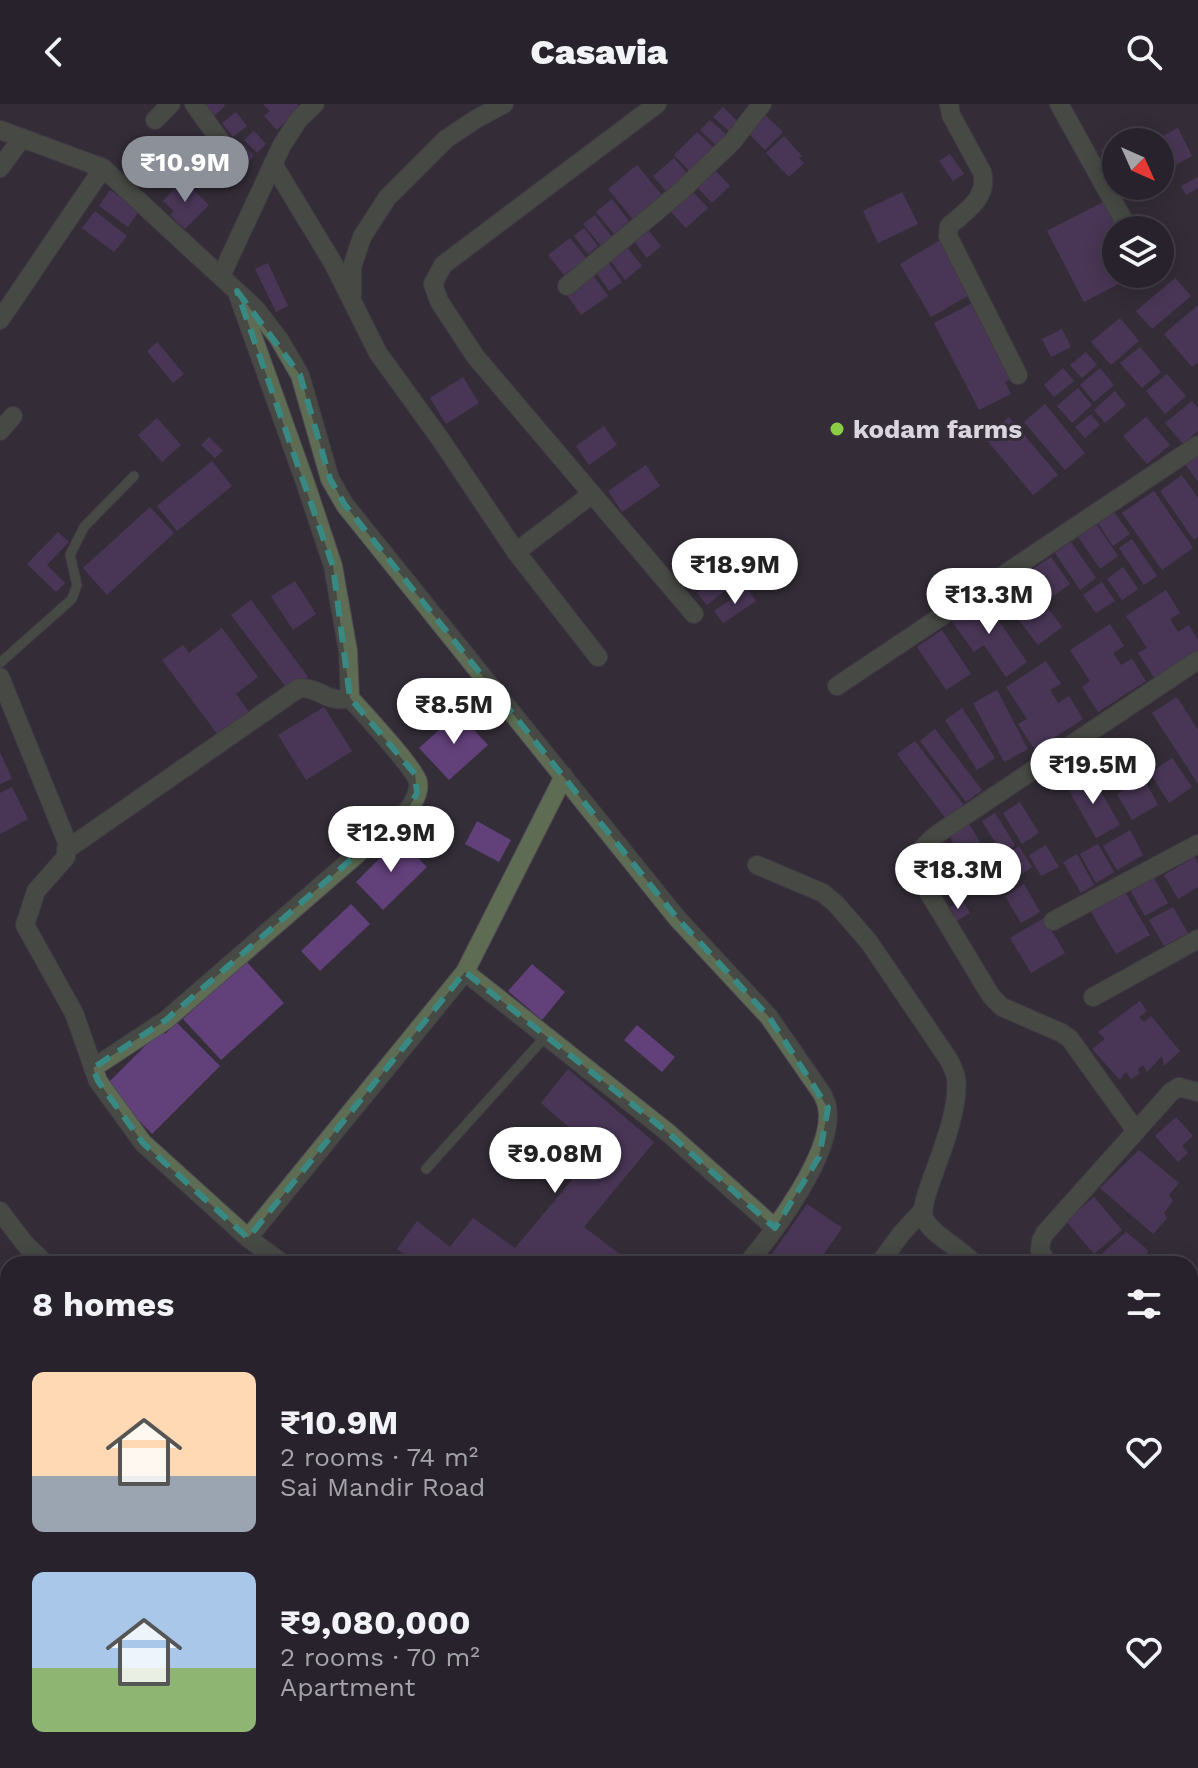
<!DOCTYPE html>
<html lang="en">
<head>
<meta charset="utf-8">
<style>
	body { margin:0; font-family:"Work Sans",sans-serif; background:#2f2a33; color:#f1f3f6; height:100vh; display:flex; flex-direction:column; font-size:30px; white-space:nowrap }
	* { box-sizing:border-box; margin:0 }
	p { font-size:26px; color:#a4a4a9 }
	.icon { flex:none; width:44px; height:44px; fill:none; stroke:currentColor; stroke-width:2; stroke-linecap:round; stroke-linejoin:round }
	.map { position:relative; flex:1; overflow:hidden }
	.panel { position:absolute; left:0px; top:1152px; width:1198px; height:512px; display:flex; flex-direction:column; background:#27222b; border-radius:24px 24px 0 0; box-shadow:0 4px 20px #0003,0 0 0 2px #433f47 }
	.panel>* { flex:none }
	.needle { width:52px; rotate:135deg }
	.fabs { position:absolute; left:1102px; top:24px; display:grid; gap:16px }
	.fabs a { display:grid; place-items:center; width:72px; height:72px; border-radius:50%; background:#27222b; box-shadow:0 4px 20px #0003,0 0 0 2px #433f47; font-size:40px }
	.price { position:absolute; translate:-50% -68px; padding:0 18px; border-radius:28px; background:#fff; color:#222; font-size:26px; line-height:52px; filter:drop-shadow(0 2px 4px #0008) }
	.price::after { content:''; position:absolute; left:50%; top:48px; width:24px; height:18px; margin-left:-12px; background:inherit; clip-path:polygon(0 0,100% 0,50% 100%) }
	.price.on { background:#8c9099; color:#fff }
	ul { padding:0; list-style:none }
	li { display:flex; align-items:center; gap:24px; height:200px; padding:0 32px }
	li span { display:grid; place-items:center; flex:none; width:224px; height:160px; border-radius:12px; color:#555 }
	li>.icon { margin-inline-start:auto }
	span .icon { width:96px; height:96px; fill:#fffc; stroke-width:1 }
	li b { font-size:34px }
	h2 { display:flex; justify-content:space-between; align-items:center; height:96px; padding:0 32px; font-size:34px }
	header { display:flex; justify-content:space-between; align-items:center; height:104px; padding:0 32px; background:#27222b; font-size:36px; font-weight:800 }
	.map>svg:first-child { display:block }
	.building { fill:#62407a }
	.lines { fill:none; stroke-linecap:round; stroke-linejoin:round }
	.lane-casing { stroke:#4f4953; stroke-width:11 }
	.street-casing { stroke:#4f4953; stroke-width:20 }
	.secondary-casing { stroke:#4f4953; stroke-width:22 }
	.lane { stroke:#5d6c52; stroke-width:9 }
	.street { stroke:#5d6c52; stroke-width:18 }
	.secondary { stroke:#758d63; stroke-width:20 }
	.marked { fill:none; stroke:#388984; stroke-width:6; stroke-dasharray:16 10; stroke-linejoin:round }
	.poi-dot { fill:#8bce46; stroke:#342e39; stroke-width:3 }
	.labels { text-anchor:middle; stroke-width:6; stroke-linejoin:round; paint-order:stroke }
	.poi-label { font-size:26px; font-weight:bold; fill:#dad6dd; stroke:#342e39; text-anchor:start }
</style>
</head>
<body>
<header><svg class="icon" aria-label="back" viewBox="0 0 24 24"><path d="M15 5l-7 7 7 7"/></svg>Casavia<svg class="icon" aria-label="search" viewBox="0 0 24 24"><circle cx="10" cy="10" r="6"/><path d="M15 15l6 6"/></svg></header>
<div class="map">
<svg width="1198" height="1664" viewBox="0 0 1198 1664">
	<rect width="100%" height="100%" fill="#342e39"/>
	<g class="building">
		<path d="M 197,0 L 224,0 L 225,2 L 211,15 Z"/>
		<path d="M 263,0 L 297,0 L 301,4 L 277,26 L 264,12 L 270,7 Z"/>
		<path d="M 723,3 L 739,19 L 730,28 L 713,13 Z"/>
		<path d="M 236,8 L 247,22 L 233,33 L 222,19 Z"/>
		<path d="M 765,11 L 783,28 L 765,46 L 748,29 Z"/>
		<path d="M 710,16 L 727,31 L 717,42 L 700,26 Z"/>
		<path d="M 1178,24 L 1192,52 L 1172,63 L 1157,35 Z"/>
		<path d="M 1148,25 L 1155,38 L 1133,38 L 1131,34 Z"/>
		<path d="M 254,27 L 266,40 L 257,49 L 244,36 Z"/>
		<path d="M 697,28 L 715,45 L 691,69 L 674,51 Z"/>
		<path d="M 784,32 L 802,52 L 799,54 L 804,59 L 789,73 L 766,49 Z"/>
		<path d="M 1116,38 L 1116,74 L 1101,46 Z"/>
		<path d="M 242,39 L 254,52 L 240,66 L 228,53 Z"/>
		<path d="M 950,50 L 964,70 L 953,77 L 939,57 Z"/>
		<path d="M 674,54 L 691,74 L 669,91 L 653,72 Z"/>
		<path d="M 637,61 L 666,96 L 637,120 L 608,85 Z"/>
		<path d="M 714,65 L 730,82 L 712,99 L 696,82 Z"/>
		<path d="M 1198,73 L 1198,84 L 1186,91 L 1181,82 Z"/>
		<path d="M 183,76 L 209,101 L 185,125 L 170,111 L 174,107 L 163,97 Z"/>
		<path d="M 110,86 L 139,107 L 128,123 L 99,102 Z"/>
		<path d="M 692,87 L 708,104 L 686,124 L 670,107 Z"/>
		<path d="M 902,88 L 918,120 L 878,139 L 863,107 Z"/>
		<path d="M 612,95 L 629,117 L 614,130 L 596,108 Z"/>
		<path d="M 1105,97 L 1120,126 L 1116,126 L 1116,170 L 1137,170 L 1084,198 L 1047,127 Z"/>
		<path d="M 95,107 L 127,132 L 114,148 L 82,124 Z"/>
		<path d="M 595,111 L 612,133 L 601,142 L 583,120 Z"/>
		<path d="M 645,122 L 661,142 L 647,154 L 631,133 Z"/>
		<path d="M 584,124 L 598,142 L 588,150 L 574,132 Z"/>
		<path d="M 570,134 L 586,154 L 564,171 L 548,151 Z"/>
		<path d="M 942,135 L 973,189 L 931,213 L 900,160 Z"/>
		<path d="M 623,138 L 642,162 L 625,176 L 606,151 Z"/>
		<path d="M 606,155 L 622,178 L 609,187 L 593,164 Z"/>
		<path d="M 268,159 L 288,202 L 276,208 L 255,165 Z"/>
		<path d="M 592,170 L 608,192 L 581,211 L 565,188 Z"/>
		<path d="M 1175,174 L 1191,192 L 1152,225 L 1136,207 Z"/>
		<path d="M 974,198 L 1013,274 L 1005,278 L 1011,290 L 979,306 L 934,219 Z"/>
		<path d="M 1198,201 L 1198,258 L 1192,263 L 1164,230 Z"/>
		<path d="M 1120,214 L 1139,237 L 1111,261 L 1091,238 Z"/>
		<path d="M 1062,225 L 1071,243 L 1051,253 L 1042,235 Z"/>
		<path d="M 157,238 L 184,270 L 173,279 L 147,247 Z"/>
		<path d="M 1140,243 L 1161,268 L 1142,284 L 1120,259 Z"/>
		<path d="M 1086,248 L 1097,261 L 1082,274 L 1070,261 Z"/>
		<path d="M 1063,264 L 1074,277 L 1054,293 L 1044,281 Z"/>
		<path d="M 1100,264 L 1114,281 L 1094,298 L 1080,281 Z"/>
		<path d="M 1167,270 L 1186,292 L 1165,310 L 1146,287 Z"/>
		<path d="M 463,273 L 479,299 L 446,320 L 430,294 Z"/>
		<path d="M 1078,284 L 1092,301 L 1072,319 L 1057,302 Z"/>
		<path d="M 1115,287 L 1126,301 L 1105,319 L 1094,306 Z"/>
		<path d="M 1192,297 L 1198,304 L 1198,327 L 1183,340 L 1165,319 Z"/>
		<path d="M 1045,300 L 1085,349 L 1065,366 L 1024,318 Z"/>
		<path d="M 1091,310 L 1100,321 L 1085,334 L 1075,323 Z"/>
		<path d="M 1009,313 L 1058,371 L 1033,391 L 985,334 Z"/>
		<path d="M 1146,313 L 1170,341 L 1147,360 L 1123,332 Z"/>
		<path d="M 157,314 L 181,341 L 162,358 L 138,331 Z"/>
		<path d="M 604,322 L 617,341 L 589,361 L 576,342 Z"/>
		<path d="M 209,333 L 223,347 L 215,354 L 201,341 Z"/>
		<path d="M 1198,347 L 1198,378 L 1183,357 Z"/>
		<path d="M 212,357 L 232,382 L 177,427 L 157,402 Z"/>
		<path d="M 646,361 L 660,382 L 622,408 L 608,387 Z"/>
		<path d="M 1182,371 L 1198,394 L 1198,433 L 1194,436 L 1160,387 Z"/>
		<path d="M 1154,387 L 1193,444 L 1162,466 L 1122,409 Z"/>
		<path d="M 150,403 L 174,429 L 107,491 L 83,464 Z"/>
		<path d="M 1114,408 L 1130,430 L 1113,442 L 1098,419 Z"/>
		<path d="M 1093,415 L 1118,452 L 1100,465 L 1075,428 Z"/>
		<path d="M 58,428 L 69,438 L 47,461 L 65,479 L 56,488 L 27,460 Z"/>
		<path d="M 1132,435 L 1157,472 L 1144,481 L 1119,444 Z"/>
		<path d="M 1071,438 L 1096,474 L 1080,486 L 1055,449 Z"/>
		<path d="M 712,440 L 727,459 L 696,485 L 680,466 Z"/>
		<path d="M 1051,453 L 1070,480 L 1052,493 L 1033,465 Z"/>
		<path d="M 1123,463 L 1138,485 L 1122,496 L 1107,475 Z"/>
		<path d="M 730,464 L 739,476 L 707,501 L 697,489 Z"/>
		<path d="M 295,477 L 316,510 L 293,526 L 271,492 Z"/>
		<path d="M 1102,478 L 1115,497 L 1096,509 L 1083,491 Z"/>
		<path d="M 747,484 L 756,497 L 723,519 L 714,507 Z"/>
		<path d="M 1166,486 L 1180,509 L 1170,515 L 1178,528 L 1189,521 L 1198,536 L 1198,547 L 1155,575 L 1138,549 L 1147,544 L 1126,512 Z"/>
		<path d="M 1038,491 L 1062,523 L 1038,541 L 1014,510 Z"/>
		<path d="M 983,494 L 1027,558 L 1006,573 L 984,541 L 974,548 L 951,516 Z"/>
		<path d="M 251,496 L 308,573 L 289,587 L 231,511 Z"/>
		<path d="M 1110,520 L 1124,542 L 1113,549 L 1121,561 L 1132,555 L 1146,577 L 1098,608 L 1082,583 L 1090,577 L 1070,546 Z"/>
		<path d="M 222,524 L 258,573 L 236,590 L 252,612 L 221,635 L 162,556 L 183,541 L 189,549 Z"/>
		<path d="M 942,526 L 971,570 L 946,586 L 917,543 Z"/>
		<path d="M 1046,557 L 1061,580 L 1050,586 L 1058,599 L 1069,592 L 1083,615 L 1035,646 L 1018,620 L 1027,615 L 1006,583 Z"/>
		<path d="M 997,586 L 1028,645 L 1004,658 L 973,599 Z"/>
		<path d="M 1177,593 L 1198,626 L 1198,680 L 1152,609 Z"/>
		<path d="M 324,603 L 352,647 L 306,676 L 278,631 Z"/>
		<path d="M 962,604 L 995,654 L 977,666 L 945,616 Z"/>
		<path d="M 458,609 L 488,641 L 449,676 L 419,644 Z"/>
		<path d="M 935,625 L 982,686 L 966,698 L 920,637 Z"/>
		<path d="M 915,637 L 964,701 L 946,715 L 897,650 Z"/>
		<path d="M 0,648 L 12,675 L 0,680 Z"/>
		<path d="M 1172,654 L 1192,683 L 1169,699 L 1150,669 Z"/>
		<path d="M 1090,669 L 1120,721 L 1096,734 L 1067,683 Z"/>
		<path d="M 1144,675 L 1158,701 L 1132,716 L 1117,690 Z"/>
		<path d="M 12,683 L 28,715 L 0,730 L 0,689 Z"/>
		<path d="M 1020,698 L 1039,729 L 1022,740 L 1003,709 Z"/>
		<path d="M 995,709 L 1015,741 L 1002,749 L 982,717 Z"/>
		<path d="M 477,717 L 511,736 L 499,758 L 465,740 Z"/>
		<path d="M 969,720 L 983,743 L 962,755 L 949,731 Z"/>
		<path d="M 1130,726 L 1143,751 L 1117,766 L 1103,742 Z"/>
		<path d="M 399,735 L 427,763 L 383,806 L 356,778 Z"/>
		<path d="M 1098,740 L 1114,768 L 1096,779 L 1080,750 Z"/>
		<path d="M 1046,741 L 1059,763 L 1041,772 L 1029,751 Z"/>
		<path d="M 1019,742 L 1032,763 L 1020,771 L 1007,750 Z"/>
		<path d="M 1077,750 L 1094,781 L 1081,789 L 1063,758 Z"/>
		<path d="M 972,753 L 1001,779 L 990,792 L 960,766 Z"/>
		<path d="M 1195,753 L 1198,759 L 1198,783 L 1178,795 L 1164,771 Z"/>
		<path d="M 1152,771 L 1168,799 L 1145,812 L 1129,784 Z"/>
		<path d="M 1024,780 L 1040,808 L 1021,819 L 1005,792 Z"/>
		<path d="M 1125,788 L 1150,831 L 1116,850 L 1091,808 Z"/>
		<path d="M 962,796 L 970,809 L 955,818 L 947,805 Z"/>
		<path d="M 351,800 L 370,820 L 320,867 L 301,847 Z"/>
		<path d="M 1173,803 L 1188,829 L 1164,842 L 1149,816 Z"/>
		<path d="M 1044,814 L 1065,849 L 1031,869 L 1010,834 Z"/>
		<path d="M 246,857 L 284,899 L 221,956 L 183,915 Z"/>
		<path d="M 532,860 L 565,888 L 542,916 L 508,887 Z"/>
		<path d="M 1140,897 L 1147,907 L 1139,913 L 1144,918 L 1151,912 L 1180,947 L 1164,962 L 1162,952 L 1147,968 L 1143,961 L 1138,965 L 1139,970 L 1131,975 L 1126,968 L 1120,976 L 1092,945 L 1105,935 L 1098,928 Z"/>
		<path d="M 177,919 L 220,962 L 152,1030 L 105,982 L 161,926 L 165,930 Z"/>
		<path d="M 637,921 L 675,953 L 662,968 L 624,936 Z"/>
		<path d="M 568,965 L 654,1038 L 584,1123 L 629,1157 L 627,1160 L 418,1160 L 397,1145 L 417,1117 L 450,1143 L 473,1114 L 515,1144 L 596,1047 L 541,999 Z"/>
		<path d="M 1176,1013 L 1193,1032 L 1182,1042 L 1188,1049 L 1178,1058 L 1155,1032 Z"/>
		<path d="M 1139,1046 L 1179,1079 L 1169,1091 L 1173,1097 L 1164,1109 L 1167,1114 L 1153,1130 L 1100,1084 Z"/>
		<path d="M 1094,1093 L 1122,1126 L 1094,1150 L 1066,1117 Z"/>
		<path d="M 807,1100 L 842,1124 L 817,1160 L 765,1160 Z"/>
		<path d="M 1126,1128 L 1148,1146 L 1146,1155 L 1140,1157 L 1143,1160 L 1105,1160 L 1098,1153 Z"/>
		<path d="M 0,1303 L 8,1307 L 8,1340 L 0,1336 Z"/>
		<path d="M 1190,1325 L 1198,1332 L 1198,1409 L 1190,1403 Z"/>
		<path d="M 8,1563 L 8,1589 L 0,1583 L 0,1574 Z"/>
		<path d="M 86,1656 L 129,1656 L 133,1660 L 129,1664 L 94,1664 Z"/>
		<path d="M 221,1656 L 231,1656 L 240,1664 L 215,1664 Z"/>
		<path d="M 254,1656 L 286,1656 L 280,1664 L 264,1664 Z"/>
	</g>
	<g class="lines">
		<g class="lane-casing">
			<g id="lane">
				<path d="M 0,559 L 72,495 L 77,481 L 70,451 L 84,423 L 134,372"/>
				<path d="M 426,1065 L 546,932"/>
			</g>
		</g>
		<g class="street-casing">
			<g id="street">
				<path d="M 194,0 L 222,39"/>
				<path d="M 657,0 L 443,161 L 433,180 L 439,197 L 475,252 L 694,510"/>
				<path d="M 949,0 L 951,11 L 982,68 C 989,93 966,107 949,122 L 948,132 L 1018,271"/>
				<path d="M 1059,0 L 1129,126"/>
				<path d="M 155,16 L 171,0"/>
				<path d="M 0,26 L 103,64 L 0,216"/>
				<path d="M 273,60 L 333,159 L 378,249 L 441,336 L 516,448 L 598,553"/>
				<path d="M 0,64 L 22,34"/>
				<path d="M 103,64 L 255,204 L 279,235 L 300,271 L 330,375 L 345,401 L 677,814 L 769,913 L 823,991 C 824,995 827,999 827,1003 C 836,1046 774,1128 747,1160"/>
				<path d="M 221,172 L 282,41 L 299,15 L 315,0"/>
				<path d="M 567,182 L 681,87 L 732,38 L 762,0"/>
				<path d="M 238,191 L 305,378 L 333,462 L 348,547 L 350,594"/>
				<path d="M 352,191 L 352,163 L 362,133 L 387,94 L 446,35 L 476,15 L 504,0"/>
				<path d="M 0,327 L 13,312"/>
				<path d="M 516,448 L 592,390"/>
				<path d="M 0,573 L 67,738 L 66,753 L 36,787 L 25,821 L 74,909 L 98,977 L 143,1039 L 248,1134 L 283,1160"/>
				<path d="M 837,582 L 1198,341"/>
				<path d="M 66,746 L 299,584 C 321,583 326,600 350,594 C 363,609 415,664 418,678 C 420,689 413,699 407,707 L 166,916 L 93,964"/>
				<path d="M 757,761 L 823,789 L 836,800 L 869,838 L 949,956 C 952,962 955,968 956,974 C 960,1002 941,1050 931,1077 C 928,1087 921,1103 924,1113 C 929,1130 963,1145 974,1160"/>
				<path d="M 1053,817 L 1198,740"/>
				<path d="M 465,868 L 564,672"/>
				<path d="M 1093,893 L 1198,835"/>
				<path d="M 1136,1027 L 1070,935 L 1062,929 L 1002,903 L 991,892 L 920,774 C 914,750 921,743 939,729 L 1198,556"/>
				<path d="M 0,1107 L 25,1140 L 46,1160"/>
				<path d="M 248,1134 L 465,868 L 666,1027 L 775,1124"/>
				<path d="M 879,1160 L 901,1130 L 923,1106"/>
				<path d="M 1048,1160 L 1040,1147 L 1041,1137 L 1045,1129 L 1171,988 L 1179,983 L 1198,988"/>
				<path d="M 0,1287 L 8,1291"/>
				<path d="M 6,1463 L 8,1465"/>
				<path d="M 0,1543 L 8,1549"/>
				<path d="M 0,1640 L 8,1647"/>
				<path d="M 19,1656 L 28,1664"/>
				<path d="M 137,1656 L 147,1664"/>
				<path d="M 238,1656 L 247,1664"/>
				<path d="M 373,1656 L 383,1664"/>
				<path d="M 598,1656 L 600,1664"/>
				<path d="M 1014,1664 L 1017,1656"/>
			</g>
		</g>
		<g class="secondary-casing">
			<g id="secondary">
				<path d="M 1190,1611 L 1198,1606"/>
				<path d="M 1106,1664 L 1119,1656"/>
			</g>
		</g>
		<use href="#lane" class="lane"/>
		<use href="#street" class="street"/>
		<use href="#secondary" class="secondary"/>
	</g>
	<path d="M0 0H1198V1664H0ZM 237,187 L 300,271 L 330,375 L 345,401 L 677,814 L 769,913 L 828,1004 L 819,1053 L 775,1124 L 666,1027 L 465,868 L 248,1134 L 143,1039 L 98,977 L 93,964 L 166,916 L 407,707 L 417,689 L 415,670 L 350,594 L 333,462 Z" fill="#342e39" fill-opacity=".55" fill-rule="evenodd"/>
	<path class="marked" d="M 237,187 L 300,271 L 330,375 L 345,401 L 677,814 L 769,913 L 828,1004 L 819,1053 L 775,1124 L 666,1027 L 465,868 L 248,1134 L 143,1039 L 98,977 L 93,964 L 166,916 L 407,707 L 417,689 L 415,670 L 350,594 L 333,462 Z"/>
	<circle class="poi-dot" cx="837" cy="325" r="8"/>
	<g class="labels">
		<g class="poi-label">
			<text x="853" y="334">kodam farms</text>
		</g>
	</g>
</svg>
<div class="fabs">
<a><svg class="needle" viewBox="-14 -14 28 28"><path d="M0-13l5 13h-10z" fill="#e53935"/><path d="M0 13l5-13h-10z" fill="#a4a4a9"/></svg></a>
<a><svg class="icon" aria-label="layers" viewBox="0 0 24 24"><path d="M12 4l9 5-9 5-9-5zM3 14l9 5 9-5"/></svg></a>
</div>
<b class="price on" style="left:185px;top:100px">₹10.9M</b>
<b class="price" style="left:735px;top:502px">₹18.9M</b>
<b class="price" style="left:989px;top:532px">₹13.3M</b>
<b class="price" style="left:454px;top:642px">₹8.5M</b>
<b class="price" style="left:1093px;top:702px">₹19.5M</b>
<b class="price" style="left:391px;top:770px">₹12.9M</b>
<b class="price" style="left:958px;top:807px">₹18.3M</b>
<b class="price" style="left:555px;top:1091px">₹9.08M</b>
<section class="panel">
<h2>8 homes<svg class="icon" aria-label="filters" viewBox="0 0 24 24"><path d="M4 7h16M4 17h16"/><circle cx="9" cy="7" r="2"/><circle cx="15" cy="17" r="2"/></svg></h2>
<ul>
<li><span style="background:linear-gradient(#ffd9b3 65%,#9aa5b1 0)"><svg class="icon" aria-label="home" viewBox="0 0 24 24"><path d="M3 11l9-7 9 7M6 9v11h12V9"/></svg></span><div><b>₹10.9M</b><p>2 rooms · 74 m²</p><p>Sai Mandir Road</p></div><svg class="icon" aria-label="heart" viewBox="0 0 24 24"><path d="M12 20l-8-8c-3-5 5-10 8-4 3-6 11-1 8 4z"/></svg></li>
<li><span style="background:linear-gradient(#a9c7e8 60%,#8fb573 0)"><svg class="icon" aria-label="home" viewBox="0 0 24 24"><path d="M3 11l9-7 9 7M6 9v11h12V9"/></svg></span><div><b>₹9,080,000</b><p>2 rooms · 70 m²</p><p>Apartment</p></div><svg class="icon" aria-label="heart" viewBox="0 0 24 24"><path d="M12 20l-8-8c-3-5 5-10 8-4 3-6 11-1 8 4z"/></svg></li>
</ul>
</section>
</div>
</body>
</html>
